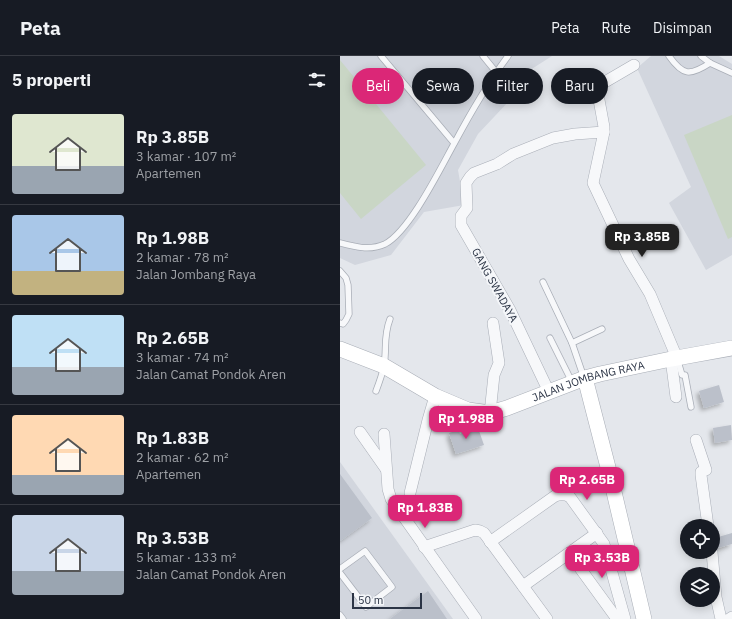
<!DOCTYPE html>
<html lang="id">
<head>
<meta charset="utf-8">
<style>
	body { margin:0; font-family:"IBM Plex Sans",sans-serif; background:#242831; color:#f1f3f6; height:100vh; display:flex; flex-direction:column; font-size:15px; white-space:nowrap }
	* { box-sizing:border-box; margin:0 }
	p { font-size:13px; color:#9ea1a6 }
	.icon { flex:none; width:22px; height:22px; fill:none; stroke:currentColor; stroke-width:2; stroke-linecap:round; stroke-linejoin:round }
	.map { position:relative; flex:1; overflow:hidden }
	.side { display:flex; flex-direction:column; background:#171b24; width:340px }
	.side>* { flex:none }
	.hud { position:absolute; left:12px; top:12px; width:320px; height:36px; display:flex; gap:8px }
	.fabs { position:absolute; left:340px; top:463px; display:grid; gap:8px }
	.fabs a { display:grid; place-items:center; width:40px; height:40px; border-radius:50%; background:#171b24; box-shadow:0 2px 10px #0003; font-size:20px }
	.scale { position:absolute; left:12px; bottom:10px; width:70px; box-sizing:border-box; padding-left:4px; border:2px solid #2b3445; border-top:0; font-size:11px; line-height:14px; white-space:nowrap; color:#2b3445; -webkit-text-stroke:3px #f4f6f9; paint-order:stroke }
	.price { position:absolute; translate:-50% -34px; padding:0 9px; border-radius:8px; background:#db2777; color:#fff; font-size:13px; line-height:26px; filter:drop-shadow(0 1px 2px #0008) }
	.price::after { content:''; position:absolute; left:50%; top:24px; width:12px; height:9px; margin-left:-6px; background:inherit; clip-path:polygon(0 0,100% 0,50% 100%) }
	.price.active { background:#222; color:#fff }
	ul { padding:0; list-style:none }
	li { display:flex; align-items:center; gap:12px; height:100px; padding:0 12px }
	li+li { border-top:1px solid #363941 }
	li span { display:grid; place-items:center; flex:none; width:112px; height:80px; border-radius:4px; color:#555 }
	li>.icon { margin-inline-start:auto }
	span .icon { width:48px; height:48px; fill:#fffc; stroke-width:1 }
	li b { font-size:17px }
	h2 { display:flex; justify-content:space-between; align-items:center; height:48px; padding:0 12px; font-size:17px }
	.tag { padding:0 14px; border-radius:18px; background:#171b24; box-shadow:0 2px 10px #0003; font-size:14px; line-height:36px }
	.tag.active { background:#db2777; color:#fff }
	header { display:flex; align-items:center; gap:24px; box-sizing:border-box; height:56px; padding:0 20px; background:#171b24; border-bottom:1px solid #363941 }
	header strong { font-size:19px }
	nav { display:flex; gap:22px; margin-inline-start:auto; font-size:14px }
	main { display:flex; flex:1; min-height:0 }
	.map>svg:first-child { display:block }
	.built { fill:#d2d6de }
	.green { fill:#c9d6c5 }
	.building { fill:#bbc0ca; filter:url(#shadow) }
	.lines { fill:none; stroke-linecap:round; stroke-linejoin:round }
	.lane-casing { stroke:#a9aeb7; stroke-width:7 }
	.street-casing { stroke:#a9aeb7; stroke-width:12 }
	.secondary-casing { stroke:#a9aeb7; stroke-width:16 }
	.lane { stroke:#f7f8fa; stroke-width:5.5 }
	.street { stroke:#f7f8fa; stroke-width:11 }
	.secondary { stroke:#fff; stroke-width:15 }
	.labels { text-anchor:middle; stroke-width:4; stroke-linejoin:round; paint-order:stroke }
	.street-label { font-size:11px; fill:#2b3445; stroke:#f4f6f9 }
</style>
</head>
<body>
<header>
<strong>Peta</strong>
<nav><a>Peta</a><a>Rute</a><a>Disimpan</a></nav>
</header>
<main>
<section class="side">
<h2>5 properti<svg class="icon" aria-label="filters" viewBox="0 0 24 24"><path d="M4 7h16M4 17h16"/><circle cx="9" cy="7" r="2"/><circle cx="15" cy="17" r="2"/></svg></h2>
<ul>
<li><span style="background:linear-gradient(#dfe7d0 65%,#9aa5b1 0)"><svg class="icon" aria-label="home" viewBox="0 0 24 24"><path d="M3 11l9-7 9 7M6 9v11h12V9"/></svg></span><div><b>Rp 3.85B</b><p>3 kamar · 107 m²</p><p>Apartemen</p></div></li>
<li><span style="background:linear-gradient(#a9c7e8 70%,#c2b280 0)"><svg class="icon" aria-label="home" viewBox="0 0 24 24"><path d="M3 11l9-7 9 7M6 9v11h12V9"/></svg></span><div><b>Rp 1.98B</b><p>2 kamar · 78 m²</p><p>Jalan Jombang Raya</p></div></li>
<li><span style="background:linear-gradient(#bfe0f5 65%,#9aa5b1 0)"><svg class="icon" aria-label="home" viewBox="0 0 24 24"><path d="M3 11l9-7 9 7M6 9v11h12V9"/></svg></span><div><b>Rp 2.65B</b><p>3 kamar · 74 m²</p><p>Jalan Camat Pondok Aren</p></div></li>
<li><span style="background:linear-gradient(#ffd9b3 75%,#9aa5b1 0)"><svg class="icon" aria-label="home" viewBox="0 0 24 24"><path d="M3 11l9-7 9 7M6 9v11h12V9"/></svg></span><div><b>Rp 1.83B</b><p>2 kamar · 62 m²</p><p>Apartemen</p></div></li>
<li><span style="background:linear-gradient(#c9d6e8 70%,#9aa5b1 0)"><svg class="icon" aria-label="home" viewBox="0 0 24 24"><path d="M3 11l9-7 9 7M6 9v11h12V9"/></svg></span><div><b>Rp 3.53B</b><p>5 kamar · 133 m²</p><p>Jalan Camat Pondok Aren</p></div></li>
</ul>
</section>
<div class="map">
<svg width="392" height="563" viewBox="0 0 392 563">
	<defs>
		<filter id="shadow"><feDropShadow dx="-3" dy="3" stdDeviation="2" flood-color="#0004"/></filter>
	</defs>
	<rect width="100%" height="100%" fill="#e4e7ec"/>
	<g class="built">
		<path d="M 0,0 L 212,0 L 187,16 L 168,32 L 170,44 L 138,78 L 118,114 L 124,149 L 84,156 L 51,199 L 15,209 L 0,202 Z"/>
		<path d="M 311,0 L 379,0 L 392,8 L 392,199 L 366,214 L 329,147 L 351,131 L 297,12 Z"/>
		<path d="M 0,406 L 113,563 L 0,563 Z"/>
	</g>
	<g class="green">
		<path d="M 0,4 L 86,109 L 21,163 L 0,137 Z"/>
		<path d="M 392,59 L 392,181 L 388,183 L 344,79 Z"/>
	</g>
	<g class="building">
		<path d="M 379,329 L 384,346 L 364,352 L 359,335 Z"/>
		<path d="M 391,369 L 392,384 L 375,387 L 373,372 Z"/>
		<path d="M 130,371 L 131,374 L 138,372 L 144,389 L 116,398 L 109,377 L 119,374 L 120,378 L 125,376 L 124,373 Z"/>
		<path d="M 0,418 L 32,462 L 0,485 Z"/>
		<path d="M 392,477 L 392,488 L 378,492 L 375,482 Z"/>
		<path d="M 88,535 L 107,563 L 50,563 Z"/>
	</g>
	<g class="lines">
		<g class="lane-casing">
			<g id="lane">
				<path d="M 41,0 L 114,87"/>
				<path d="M 143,0 L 156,16"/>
				<path d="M 329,0 C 343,20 350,20 370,7"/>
				<path d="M 361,0 L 370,7 L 392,17"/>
				<path d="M 0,187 C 15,191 30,195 45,188 C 70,175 101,111 115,86 C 131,56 148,27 168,0"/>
				<path d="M 0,215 L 6,222 L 8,229 L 9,258 L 6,264 L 3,268 L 0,267"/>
				<path d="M 203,226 L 232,287 L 244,322"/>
				<path d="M 210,282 L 232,326"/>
				<path d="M 232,287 L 262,273"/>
				<path d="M 337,302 L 342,319 L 345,319 L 351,351"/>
				<path d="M 36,335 C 39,327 42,319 44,310 C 47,293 43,281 50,263"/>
				<path d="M 0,513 L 25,495 L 52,531 L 26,551 L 0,517"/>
				<path d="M 0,559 L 3,563"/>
			</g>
		</g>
		<g class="street-casing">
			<g id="street">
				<path d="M 294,9 L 258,30 L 257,33 L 264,71 L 264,76 L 253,127 L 289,203 L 310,238 L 337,302"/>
				<path d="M 331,303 L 336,341"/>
				<path d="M 209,336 L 170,254 L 121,169 L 121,160 L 127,152 L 126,127 L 130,121 L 134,117 L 157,108 L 173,98 L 213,82 L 235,78 L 264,76"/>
				<path d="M 150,357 L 154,319 L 159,307 L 153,267"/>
				<path d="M 20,376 L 46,413"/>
				<path d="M 44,378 L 48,433 L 51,443 L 136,563"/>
				<path d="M 356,384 L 366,414 L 361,416 L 361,419 L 368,470"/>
				<path d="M 70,437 L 88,364 L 95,340"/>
				<path d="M 150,486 L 215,440 C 221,438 225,438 230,441 L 264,488 L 285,563"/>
				<path d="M 84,491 L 135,474 L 140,475 L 144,477 L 207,563"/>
				<path d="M 372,496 L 376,541 L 381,563"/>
				<path d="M 229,497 L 277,563"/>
				<path d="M 183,530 L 257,477"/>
				<path d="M 389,563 L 392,561"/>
			</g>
		</g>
		<g class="secondary-casing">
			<g id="secondary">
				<path id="s1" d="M 0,293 L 44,310 L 95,340 L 128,354 L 150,357 L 167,352 L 245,322 L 260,318 L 331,303 L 392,292"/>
				<path d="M 245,322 L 270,419 L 304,563"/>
			</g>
		</g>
		<use href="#lane" class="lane"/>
		<use href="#street" class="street"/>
		<use href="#secondary" class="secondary"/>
	</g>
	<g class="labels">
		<g class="street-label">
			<text transform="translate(155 229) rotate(61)" y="4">GANG SWADAYA</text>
			<text dy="4" stroke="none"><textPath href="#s1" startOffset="268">JALAN JOMBANG RAYA</textPath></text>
		</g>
	</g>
</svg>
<div class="fabs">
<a><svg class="icon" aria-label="locate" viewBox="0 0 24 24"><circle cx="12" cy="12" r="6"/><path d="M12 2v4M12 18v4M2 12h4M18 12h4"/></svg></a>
<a><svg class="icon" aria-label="layers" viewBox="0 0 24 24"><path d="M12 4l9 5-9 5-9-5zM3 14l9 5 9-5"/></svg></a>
</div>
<div class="scale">50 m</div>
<b class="price active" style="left:302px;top:202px">Rp 3.85B</b>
<b class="price" style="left:126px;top:384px">Rp 1.98B</b>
<b class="price" style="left:247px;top:445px">Rp 2.65B</b>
<b class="price" style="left:85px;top:473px">Rp 1.83B</b>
<b class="price" style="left:262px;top:523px">Rp 3.53B</b>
<div class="hud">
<a class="tag active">Beli</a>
<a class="tag">Sewa</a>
<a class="tag">Filter</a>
<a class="tag">Baru</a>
</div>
</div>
</main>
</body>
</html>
